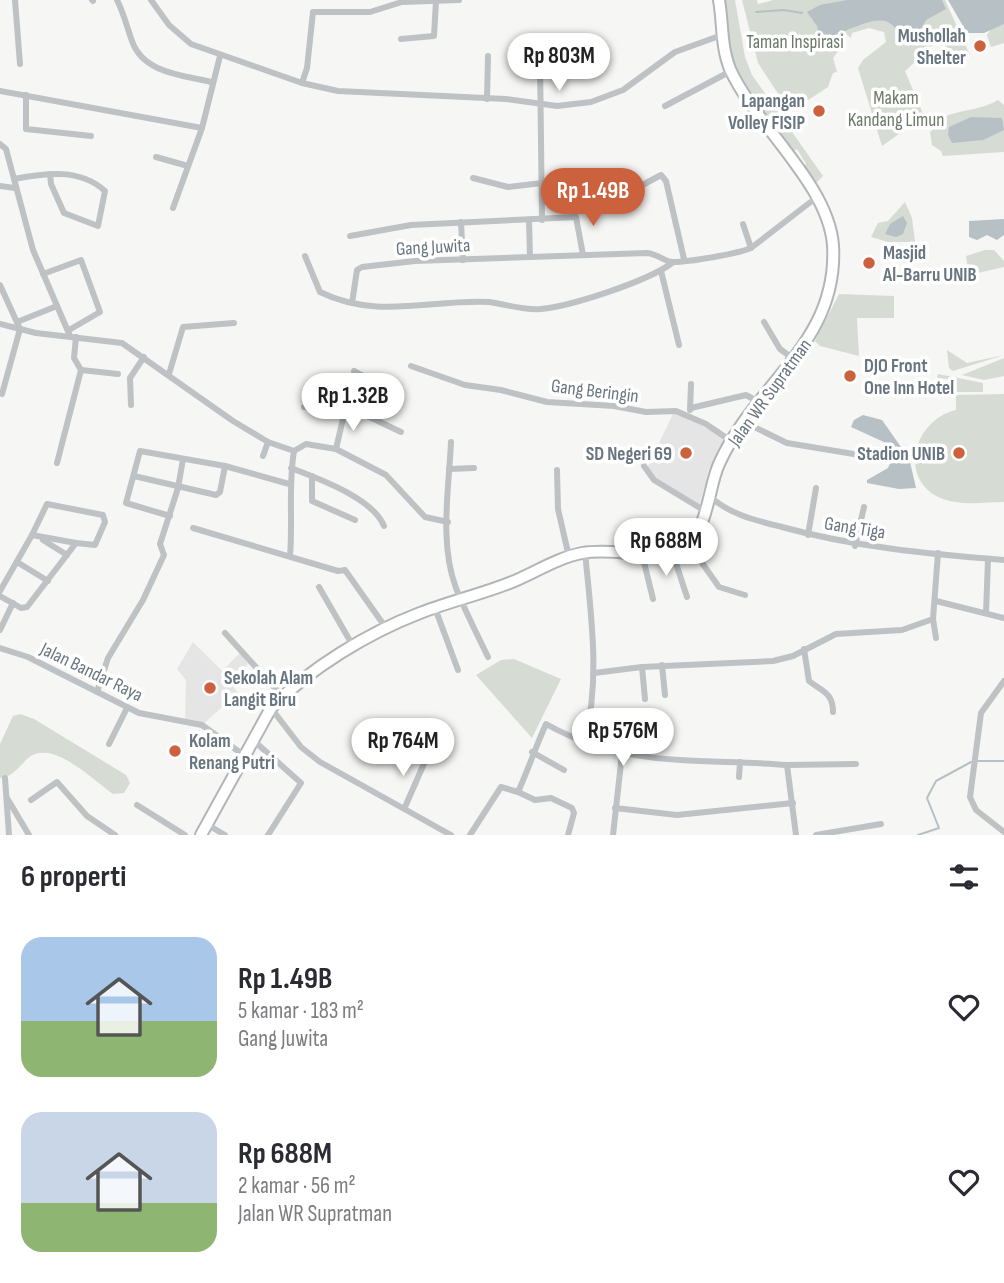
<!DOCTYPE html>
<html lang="id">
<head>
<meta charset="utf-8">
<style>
	body { margin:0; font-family:"Sofia Sans Condensed",sans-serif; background:#f2f2f3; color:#2b2b33; height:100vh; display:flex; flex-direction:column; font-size:26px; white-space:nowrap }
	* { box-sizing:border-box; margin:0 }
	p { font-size:23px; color:#7c7c81 }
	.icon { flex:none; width:38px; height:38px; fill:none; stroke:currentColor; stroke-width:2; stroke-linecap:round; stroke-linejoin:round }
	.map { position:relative; height:835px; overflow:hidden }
	.panel { display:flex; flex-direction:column; background:#fff; flex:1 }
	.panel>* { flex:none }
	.price { position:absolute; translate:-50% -60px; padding:0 16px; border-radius:24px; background:#fff; color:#222; font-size:23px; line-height:46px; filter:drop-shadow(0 2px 4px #0008) }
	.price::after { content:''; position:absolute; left:50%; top:42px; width:21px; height:16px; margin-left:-10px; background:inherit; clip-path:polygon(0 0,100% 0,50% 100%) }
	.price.selected { background:#cc613e; color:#fff }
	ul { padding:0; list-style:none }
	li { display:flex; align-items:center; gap:21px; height:175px; padding:0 21px }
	li span { display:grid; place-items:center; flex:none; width:196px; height:140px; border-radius:21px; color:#555 }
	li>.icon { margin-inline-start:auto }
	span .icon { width:84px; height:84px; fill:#fffc; stroke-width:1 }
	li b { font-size:30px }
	h2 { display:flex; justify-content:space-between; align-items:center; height:84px; padding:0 21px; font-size:30px }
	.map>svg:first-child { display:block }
	.built { fill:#e4e5e4 }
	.green { fill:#d6dbd3 }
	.water { fill:#b7c0c4 }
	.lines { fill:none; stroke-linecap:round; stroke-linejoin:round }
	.stream { stroke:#b7c0c4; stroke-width:2 }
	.highway-casing { stroke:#b2b5b8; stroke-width:14 }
	.street { stroke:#bec2c5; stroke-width:6 }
	.highway { stroke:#fff; stroke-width:10 }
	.poi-dot { fill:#cc613e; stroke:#fff; stroke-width:2.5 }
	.labels { text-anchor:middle; stroke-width:7; stroke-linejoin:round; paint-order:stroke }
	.poi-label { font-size:19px; font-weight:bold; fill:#697681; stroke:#fff; text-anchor:end }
	.park-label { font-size:19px; fill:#6b7967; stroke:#fff }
	.street-label { font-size:19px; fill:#697681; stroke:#fff }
</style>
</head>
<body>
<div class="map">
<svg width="1004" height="835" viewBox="0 0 1004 835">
	<rect width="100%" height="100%" fill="#f6f6f4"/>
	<g class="built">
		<path d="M 674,412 L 726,438 L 709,469 L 699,507 L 652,476 L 647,468 Z"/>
		<path d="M 193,642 L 222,671 L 240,653 L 248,664 L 231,683 L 238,693 L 202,725 L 185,720 L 186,680 L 177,669 Z"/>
	</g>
	<g class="green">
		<path d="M 723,0 L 735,0 L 745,57 L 752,75 L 823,176 L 814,185 L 802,167 L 806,164 L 797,149 L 792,152 L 744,86 L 733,65 Z"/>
		<path d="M 742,0 L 757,0 L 758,4 L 773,0 L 945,0 L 970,55 L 949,51 L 942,42 C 924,46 919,60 905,71 L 924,116 L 882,146 L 858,68 L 863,60 L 886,42 L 884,32 L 869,28 L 852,33 L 851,38 L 846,34 L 839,39 L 842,46 L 833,58 L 837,72 L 833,73 L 828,87 L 790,112 L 758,63 Z"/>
		<path d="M 1004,24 L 1004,43 L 991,47 L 987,35 L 992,27 Z"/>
		<path d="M 998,100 L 1004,105 L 1004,152 L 943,156 L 941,151 L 932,145 L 930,132 L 940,124 L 937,120 C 958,109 980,111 998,100 Z"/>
		<path d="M 905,202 L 912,218 L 915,242 L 888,242 L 871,237 L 878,223 L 888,221 Z"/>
		<path d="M 985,250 L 994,250 L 1004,261 L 1004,267 L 969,275 L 966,256 Z"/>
		<path d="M 839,294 L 894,296 L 894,318 L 857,318 L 859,356 L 820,346 L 815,341 Z"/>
		<path d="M 947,350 L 967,363 L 1004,355 L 953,371 L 949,368 Z"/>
		<path d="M 1004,358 L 1004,376 L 984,380 L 962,375 Z"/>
		<path d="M 938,374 L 983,383 L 983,392 L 951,392 L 947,379 L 937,378 Z"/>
		<path d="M 1004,394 L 1004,502 C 985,502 962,506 943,499 C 897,481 913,420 956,410 L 956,395 Z"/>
		<path d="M 514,659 L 561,679 L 532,738 L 476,675 L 501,660 Z"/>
		<path d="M 20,714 L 34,719 L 126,775 L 130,783 L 124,793 L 113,794 C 93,780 51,737 27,759 C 19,767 11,778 0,778 L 0,744 L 13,716 Z"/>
	</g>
	<g class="water">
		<path d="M 847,0 L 942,0 L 946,9 L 926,20 L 913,44 C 891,37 901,10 860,25 C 850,29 842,30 836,39 L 836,47 L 826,51 L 821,45 L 817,26 L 807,12 L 820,5 Z"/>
		<path d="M 948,0 L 1004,0 L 1004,24 L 984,33 L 967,33 Z"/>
		<path d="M 971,117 L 1002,118 L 1004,130 L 983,140 L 952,143 L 948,135 L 949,127 Z"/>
		<path d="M 903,216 L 907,223 L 903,234 L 896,237 L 885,234 L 890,224 Z"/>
		<path d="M 1004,219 L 1004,235 L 997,240 L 987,235 L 977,240 L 969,237 L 969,221 Z"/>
		<path d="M 863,415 L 882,420 L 901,447 L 907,449 L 916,488 L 899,489 L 867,483 L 867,480 L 888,468 L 892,459 L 886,443 L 851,427 L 854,420 Z"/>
	</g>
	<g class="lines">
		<g class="stream">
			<path d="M 756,12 L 784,10 L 802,13"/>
			<path d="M 976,761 L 1004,761"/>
			<path d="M 918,835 L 939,828 L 927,798 L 936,781 L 971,762"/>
		</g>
		<g class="highway-casing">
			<path id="highway" d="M 201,835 L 271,708 C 310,668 368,633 420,613 C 451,601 482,594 512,582 C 536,572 557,558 582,553 C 614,547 649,561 679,549 C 709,536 707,490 719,464 C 755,383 839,343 833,245 C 828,183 755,125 730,69 C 721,47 723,23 719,0"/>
		</g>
		<g class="street">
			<path d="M 15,0 L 20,64"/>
			<path d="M 92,0 L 93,1"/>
			<path d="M 117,0 C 124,14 127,27 132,41 C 143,73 182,75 211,82"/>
			<path d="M 151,0 L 169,25 L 191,44 L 302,83 L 338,91 L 506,99 L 557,106 L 591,102 L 623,90 L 675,52 L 722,35"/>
			<path d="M 401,39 L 434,36 L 436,1"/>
			<path d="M 540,62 L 542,220"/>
			<path d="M 302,83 L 307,68 L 313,12 L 370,12 L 402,2 L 459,0"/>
			<path d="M 0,91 L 202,128"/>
			<path d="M 26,95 L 26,129 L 91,136"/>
			<path d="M 487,99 L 488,56"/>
			<path d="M 665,106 L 731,71"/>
			<path d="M 0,144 L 6,149 L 33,250 L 70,336"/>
			<path d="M 156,157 L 188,166"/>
			<path d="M 473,178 L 508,187 L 542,183"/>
			<path d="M 14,179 C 46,173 80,168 105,191 L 98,226 L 64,213 L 51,184 L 50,174"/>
			<path d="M 0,186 L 15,188"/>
			<path d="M 635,189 L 661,175 L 666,181 L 684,259"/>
			<path d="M 173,208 L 202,128 L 220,56"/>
			<path d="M 529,220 L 530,257"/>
			<path d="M 461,222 L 463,260"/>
			<path d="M 743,224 L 751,248"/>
			<path d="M 350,236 L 411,225 L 576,217 L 583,255"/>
			<path d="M 305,256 L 320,292 C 377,320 431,299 489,302 C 506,304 524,311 541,309 C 572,306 648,281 672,263"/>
			<path d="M 661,271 L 679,345"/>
			<path d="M 43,274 L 81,260 L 100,312 L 69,330"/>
			<path d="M 0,285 L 20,329 L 2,394"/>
			<path d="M 352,303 L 357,270 L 362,267 L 415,261 L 647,253 C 658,254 665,262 673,262 C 689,262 737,254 751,248 L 817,197"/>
			<path d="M 17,322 L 57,306"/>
			<path d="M 764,322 L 780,349 L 795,360"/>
			<path d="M 0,324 L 36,333 L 122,343 L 233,421 L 268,442 L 294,451 L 306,444 L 336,449 L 386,475 L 425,517 L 448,522"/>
			<path d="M 411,366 L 465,385 L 501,390 L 547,402 L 614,406 L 646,412 L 676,411 L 706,424 L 731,441"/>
			<path d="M 81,370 L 118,374"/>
			<path d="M 354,371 L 383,387 L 372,417"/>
			<path d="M 169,374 L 183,327 L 234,323"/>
			<path d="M 131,405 L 130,378 L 144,357"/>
			<path d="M 304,407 L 359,412 L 401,432"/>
			<path d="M 691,408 L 746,395 L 757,401"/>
			<path d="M 690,410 L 691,384"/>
			<path d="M 744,422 L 787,443 L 884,459"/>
			<path d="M 451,442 C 449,488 439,543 456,588 C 465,611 477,634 488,657"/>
			<path d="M 336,449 L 345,410"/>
			<path d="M 263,456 L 268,442"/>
			<path d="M 57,463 L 81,370 L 74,358 L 76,337"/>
			<path d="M 644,466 L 654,480 L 705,511"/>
			<path d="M 291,468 C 317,478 373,498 384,526"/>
			<path d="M 449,469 L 474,468"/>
			<path d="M 557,470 L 558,509 L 569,557"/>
			<path d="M 134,476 L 216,495 L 220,492 L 225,466"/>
			<path d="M 312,476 L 312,501 L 355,520"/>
			<path d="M 709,496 C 731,515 754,520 782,527 C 854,547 929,554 1004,560"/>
			<path d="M 170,516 L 126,503 L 140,451 L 225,466 L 289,484"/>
			<path d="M 193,528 L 338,571 L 345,570 L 386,628"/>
			<path d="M 32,535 L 47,504 L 103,515 L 105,522 L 95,545 L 76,543"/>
			<path d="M 808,535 L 816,488"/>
			<path d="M 43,540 L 67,555"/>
			<path d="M 688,543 L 719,587 L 745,595"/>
			<path d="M 855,546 L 864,507"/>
			<path d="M 672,551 L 687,597"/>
			<path d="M 642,554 L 653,599"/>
			<path d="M 290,556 C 293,521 288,487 294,451"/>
			<path d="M 17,562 L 48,581"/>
			<path d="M 319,587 L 353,646"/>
			<path d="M 0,591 L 32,535 L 76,543 L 27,607 L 21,608 L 0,596"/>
			<path d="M 936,601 L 1004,618"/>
			<path d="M 435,608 L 458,670"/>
			<path d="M 986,613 L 988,559"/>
			<path d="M 933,619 L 936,638"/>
			<path d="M 0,630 L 13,603"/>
			<path d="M 225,633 L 282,696"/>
			<path d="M 0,648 L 28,657 L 139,713 L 202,725 L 245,756"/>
			<path d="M 804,649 L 809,681 C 821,691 833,692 833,712"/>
			<path d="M 662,665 L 665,695"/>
			<path d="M 642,667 L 645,699"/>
			<path d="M 594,673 L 642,667 L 773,661 L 793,656 L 836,634 L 902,630 L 933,619 L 938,553"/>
			<path d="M 1004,681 L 981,713 L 970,797 L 976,810 L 1004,832"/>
			<path d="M 97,692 L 108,658 L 143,600 L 164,555 L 160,544 L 178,488 L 183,459"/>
			<path d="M 271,708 L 301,747 L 320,762 L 451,835"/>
			<path d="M 253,740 L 301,783 L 268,835"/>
			<path d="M 109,744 L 127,708"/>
			<path d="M 584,744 C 601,681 591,616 585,552"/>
			<path d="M 532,752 L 564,770"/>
			<path d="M 787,765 L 856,764"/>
			<path d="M 739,777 L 740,762"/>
			<path d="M 5,778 L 9,835"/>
			<path d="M 518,792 L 535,800 L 551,798 L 572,808 L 574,813 L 568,835"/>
			<path d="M 7,798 L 29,835"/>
			<path d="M 31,800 L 57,782 L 87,816 L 115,835"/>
			<path d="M 137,805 L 185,835"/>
			<path d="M 405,807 L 426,759"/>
			<path d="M 615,808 L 677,815 L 793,803"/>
			<path d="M 208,825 L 225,835"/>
			<path d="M 470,835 L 501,787 L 518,792 C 528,770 536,746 546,724 C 626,769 699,758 787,765 L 796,835"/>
			<path d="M 613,835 L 622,754"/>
			<path d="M 816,835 L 881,824"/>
		</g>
		<use href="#highway" class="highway"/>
	</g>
	<g class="poi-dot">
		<circle cx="980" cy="46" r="7"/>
		<circle cx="819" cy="111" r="7"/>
		<circle cx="869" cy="263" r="7"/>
		<circle cx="850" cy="376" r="7"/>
		<circle cx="686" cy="453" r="7"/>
		<circle cx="959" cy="453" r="7"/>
		<circle cx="210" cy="688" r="7"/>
		<circle cx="175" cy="751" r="7"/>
	</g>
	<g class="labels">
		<g class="poi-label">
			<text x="966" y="42">Mushollah<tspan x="966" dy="22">Shelter</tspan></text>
			<text x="805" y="107">Lapangan<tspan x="805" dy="22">Volley FISIP</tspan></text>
			<text x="883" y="259" text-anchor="start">Masjid<tspan x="883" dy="22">Al-Barru UNIB</tspan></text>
			<text x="864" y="372" text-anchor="start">DJO Front<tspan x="864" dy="22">One Inn Hotel</tspan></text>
			<text x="672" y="460">SD Negeri 69</text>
			<text x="945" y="460">Stadion UNIB</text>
			<text x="224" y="684" text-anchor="start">Sekolah Alam<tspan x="224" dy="22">Langit Biru</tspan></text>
			<text x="189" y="747" text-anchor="start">Kolam<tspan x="189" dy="22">Renang Putri</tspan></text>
		</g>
		<g class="park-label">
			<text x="795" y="48">Taman Inspirasi</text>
			<text x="896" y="104">Makam<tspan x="896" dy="22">Kandang Limun</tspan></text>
		</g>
		<g class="street-label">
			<text transform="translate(433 246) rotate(-3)" y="7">Gang Juwita</text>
			<text transform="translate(595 390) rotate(7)" y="7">Gang Beringin</text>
			<text transform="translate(769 392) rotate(-54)" y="7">Jalan WR Supratman</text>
			<text transform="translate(855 527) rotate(9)" y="7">Gang Tiga</text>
			<text transform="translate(92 671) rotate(26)" y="7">Jalan Bandar Raya</text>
		</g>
	</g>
</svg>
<b class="price" style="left:559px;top:93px">Rp 803M</b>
<b class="price selected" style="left:593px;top:228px">Rp 1.49B</b>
<b class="price" style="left:353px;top:433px">Rp 1.32B</b>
<b class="price" style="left:666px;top:578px">Rp 688M</b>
<b class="price" style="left:623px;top:768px">Rp 576M</b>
<b class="price" style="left:403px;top:778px">Rp 764M</b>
</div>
<section class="panel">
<h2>6 properti<svg class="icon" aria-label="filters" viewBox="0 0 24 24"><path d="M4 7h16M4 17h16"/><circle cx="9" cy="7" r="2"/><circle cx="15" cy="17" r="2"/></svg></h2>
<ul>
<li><span style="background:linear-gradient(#a9c7e8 60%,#8fb573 0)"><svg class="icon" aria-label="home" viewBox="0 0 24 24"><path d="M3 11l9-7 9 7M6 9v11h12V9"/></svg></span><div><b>Rp 1.49B</b><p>5 kamar · 183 m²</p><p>Gang Juwita</p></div><svg class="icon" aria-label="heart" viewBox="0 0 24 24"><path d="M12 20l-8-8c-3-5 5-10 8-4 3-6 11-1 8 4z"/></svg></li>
<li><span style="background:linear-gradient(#c9d6e8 65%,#8fb573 0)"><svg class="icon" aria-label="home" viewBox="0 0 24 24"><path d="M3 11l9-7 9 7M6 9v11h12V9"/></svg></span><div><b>Rp 688M</b><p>2 kamar · 56 m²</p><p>Jalan WR Supratman</p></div><svg class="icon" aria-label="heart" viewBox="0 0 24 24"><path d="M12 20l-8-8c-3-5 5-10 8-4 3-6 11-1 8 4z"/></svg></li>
</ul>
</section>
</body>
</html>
